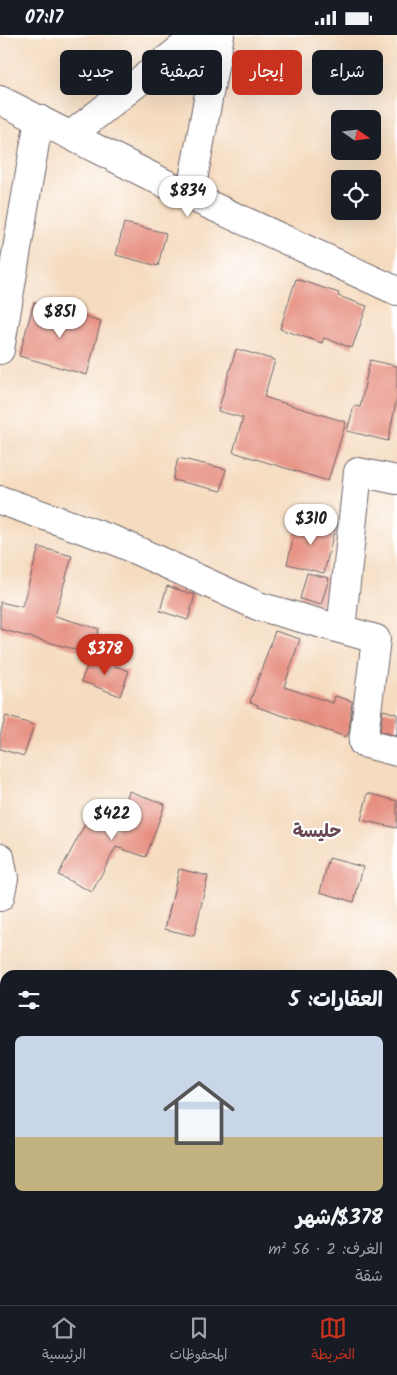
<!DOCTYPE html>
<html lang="ar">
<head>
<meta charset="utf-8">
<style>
	body { margin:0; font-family:Kalam,"Playpen Sans Arabic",sans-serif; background:#242831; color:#f1f3f6; direction:rtl; height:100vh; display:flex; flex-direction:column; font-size:19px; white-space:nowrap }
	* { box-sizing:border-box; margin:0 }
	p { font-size:16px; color:#9ea1a6 }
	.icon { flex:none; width:28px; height:28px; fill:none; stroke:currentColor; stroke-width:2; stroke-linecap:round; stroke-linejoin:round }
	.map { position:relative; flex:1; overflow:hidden; direction:ltr }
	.drawer { position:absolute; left:0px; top:935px; width:398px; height:335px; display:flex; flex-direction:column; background:#171b24; border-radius:15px 15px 0 0; box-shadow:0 5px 20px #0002; direction:rtl }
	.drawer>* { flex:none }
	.top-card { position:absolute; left:15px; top:15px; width:368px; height:45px; direction:rtl; display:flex; gap:10px }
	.needle { width:32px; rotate:104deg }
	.tools { position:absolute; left:331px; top:75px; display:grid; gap:10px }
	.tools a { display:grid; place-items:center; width:50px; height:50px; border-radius:8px; background:#171b24; box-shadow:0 5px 20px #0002; font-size:25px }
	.price { position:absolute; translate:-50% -42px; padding:0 11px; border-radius:18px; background:#fff; color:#222; font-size:16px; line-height:32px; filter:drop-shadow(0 1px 2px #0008) }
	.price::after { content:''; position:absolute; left:50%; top:30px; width:15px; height:11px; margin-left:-8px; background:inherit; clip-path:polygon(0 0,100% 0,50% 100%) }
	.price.selected { background:#c8321e; color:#fff }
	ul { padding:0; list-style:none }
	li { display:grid; align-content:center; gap:10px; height:265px; padding:0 15px }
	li+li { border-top:1px solid #363941 }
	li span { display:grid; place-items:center; height:155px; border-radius:8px; color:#555 }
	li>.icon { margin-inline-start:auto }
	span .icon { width:90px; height:90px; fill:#fffc; stroke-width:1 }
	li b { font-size:21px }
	h2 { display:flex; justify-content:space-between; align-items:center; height:60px; padding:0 15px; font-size:21px }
	.tag { padding:0 18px; border-radius:8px; background:#171b24; box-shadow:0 5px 20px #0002; font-size:18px; line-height:45px }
	.tag.selected { background:#c8321e; color:#fff }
	.status { display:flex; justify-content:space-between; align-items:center; height:35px; padding:0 25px; background:#171b24; direction:ltr }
	.status svg { height:14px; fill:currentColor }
	.tab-bar { display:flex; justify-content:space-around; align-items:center; height:70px; border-top:1px solid #363941; background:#171b24; font-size:14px; color:#9ea1a6 }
	.tab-bar a { display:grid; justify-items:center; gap:2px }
	.tab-bar .selected { color:#c8321e }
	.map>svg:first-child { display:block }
	.building { fill:#e68f80 }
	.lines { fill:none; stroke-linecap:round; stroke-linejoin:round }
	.minor-casing { stroke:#6c6369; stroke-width:30 }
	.minor { stroke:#fff; stroke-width:28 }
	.labels { text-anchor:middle; stroke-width:4.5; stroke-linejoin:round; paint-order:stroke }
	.quarter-label { font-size:18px; font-weight:bold; fill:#674853; stroke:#fff }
</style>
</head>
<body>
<div class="status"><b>07:17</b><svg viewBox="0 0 49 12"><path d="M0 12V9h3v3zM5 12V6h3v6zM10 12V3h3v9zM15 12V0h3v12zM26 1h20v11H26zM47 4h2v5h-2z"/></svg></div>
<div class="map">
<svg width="397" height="1270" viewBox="0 0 397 1270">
	<rect width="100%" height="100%" fill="#fff"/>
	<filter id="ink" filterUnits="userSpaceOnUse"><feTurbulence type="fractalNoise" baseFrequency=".02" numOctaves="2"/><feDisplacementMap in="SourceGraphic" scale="10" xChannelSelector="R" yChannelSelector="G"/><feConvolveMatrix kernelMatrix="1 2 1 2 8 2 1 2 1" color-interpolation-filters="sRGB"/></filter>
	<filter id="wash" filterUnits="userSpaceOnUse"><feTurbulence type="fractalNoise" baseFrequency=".0096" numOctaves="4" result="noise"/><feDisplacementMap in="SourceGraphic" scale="20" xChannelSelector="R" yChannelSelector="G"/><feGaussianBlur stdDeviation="1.12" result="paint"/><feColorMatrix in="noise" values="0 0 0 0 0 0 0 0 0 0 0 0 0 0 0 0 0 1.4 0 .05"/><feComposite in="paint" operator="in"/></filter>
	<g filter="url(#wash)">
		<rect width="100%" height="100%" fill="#f5dbbf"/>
		<g id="blocks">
			<g class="building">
				<path d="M 124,188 L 166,198 L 158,231 L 116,220 Z"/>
				<path d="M 296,244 L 339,258 L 338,261 L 367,271 L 352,313 L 324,303 L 322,308 L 280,294 Z"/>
				<path d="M 34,267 L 101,286 L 87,340 L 19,321 Z"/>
				<path d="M 236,314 L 275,325 L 264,362 L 346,387 L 328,446 L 233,417 L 243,383 L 218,376 Z"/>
				<path d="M 370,325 L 397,331 L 397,363 L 388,406 L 347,396 L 354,371 L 360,372 Z"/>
				<path d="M 178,423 L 226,434 L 221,456 L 173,445 Z"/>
				<path d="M 298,483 L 335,492 L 324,538 L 287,529 Z"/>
				<path d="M 39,512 L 72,521 L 55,581 L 99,594 L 92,619 L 0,594 L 0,567 L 22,572 Z"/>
				<path d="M 307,538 L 329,543 L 321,570 L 300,564 Z"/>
				<path d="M 167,551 L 195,560 L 188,585 L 160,576 Z"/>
				<path d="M 275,596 L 300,604 L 284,652 L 333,668 L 335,661 L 352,666 L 349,697 L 346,702 L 257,672 L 258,670 L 250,667 Z"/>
				<path d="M 91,622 L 129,636 L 120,661 L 81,646 Z"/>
				<path d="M 383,675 L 397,679 L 397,701 L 380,696 Z"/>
				<path d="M 6,681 L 34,690 L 24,721 L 0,714 L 0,701 Z"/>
				<path d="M 129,756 L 165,769 L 146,822 L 116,812 L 92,857 L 58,840 L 89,782 L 116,796 Z"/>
				<path d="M 368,758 L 397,766 L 397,793 L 361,785 Z"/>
				<path d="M 329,823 L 363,832 L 354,867 L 320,857 Z"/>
				<path d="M 179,834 L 208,841 L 194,901 L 165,894 Z"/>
			</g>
		</g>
	</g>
	<g filter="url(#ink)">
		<use href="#blocks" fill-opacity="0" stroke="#6c6369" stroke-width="1"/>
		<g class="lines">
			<g class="minor-casing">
				<g id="minor">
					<path d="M 0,65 L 190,161 L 397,256"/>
					<path d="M 71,100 L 198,0"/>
					<path d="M 190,161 L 220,0"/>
					<path d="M 0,315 L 39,84"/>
					<path d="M 0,465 L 116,506 L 258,571 L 376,604 L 363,708 L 397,717"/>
					<path d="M 341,594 L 358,437 L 397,445"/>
					<path d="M 0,822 L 4,843 L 0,862"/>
					<path d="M 0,1056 L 5,1058"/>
					<path d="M 392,1192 L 397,1192"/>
					<path d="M 0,1245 L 5,1247"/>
					<path d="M 32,1265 L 36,1270"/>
					<path d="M 194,1270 L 195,1265"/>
				</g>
			</g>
			<use href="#minor" class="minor"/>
		</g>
	</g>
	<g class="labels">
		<g class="quarter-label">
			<text x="317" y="802">حليسة</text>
		</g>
	</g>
</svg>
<div class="tools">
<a><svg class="needle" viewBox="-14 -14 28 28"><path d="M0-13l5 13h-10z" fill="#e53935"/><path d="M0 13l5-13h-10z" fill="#9ea1a6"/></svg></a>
<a><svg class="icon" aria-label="locate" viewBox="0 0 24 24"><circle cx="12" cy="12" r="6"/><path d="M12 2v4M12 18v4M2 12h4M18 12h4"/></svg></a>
</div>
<b class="price" style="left:188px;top:183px">$834</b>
<b class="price" style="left:60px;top:304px">$851</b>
<b class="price" style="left:311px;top:511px">$310</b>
<b class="price selected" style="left:105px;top:641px">$378</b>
<b class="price" style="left:112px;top:806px">$422</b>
<div class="top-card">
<a class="tag">شراء</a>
<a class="tag selected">إيجار</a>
<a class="tag">تصفية</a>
<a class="tag">جديد</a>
</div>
<section class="drawer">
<h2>العقارات: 5<svg class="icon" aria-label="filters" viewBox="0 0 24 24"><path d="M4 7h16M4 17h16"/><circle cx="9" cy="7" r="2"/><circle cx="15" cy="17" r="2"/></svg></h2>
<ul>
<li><span style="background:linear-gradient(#c9d6e8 65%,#c2b280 0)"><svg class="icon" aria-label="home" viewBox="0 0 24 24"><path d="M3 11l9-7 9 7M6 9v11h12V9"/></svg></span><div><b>$378/شهر</b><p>الغرف: 2 · 56 m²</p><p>شقة</p></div></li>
</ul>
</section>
</div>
<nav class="tab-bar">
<a class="selected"><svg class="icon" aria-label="map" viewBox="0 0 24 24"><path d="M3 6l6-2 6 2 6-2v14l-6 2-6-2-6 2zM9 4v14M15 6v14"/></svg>الخريطة</a>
<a><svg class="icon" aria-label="saved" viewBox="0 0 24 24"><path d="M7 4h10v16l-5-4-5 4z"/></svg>المحفوظات</a>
<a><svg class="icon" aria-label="home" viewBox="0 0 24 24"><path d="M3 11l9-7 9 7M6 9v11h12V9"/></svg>الرئيسية</a>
</nav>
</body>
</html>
